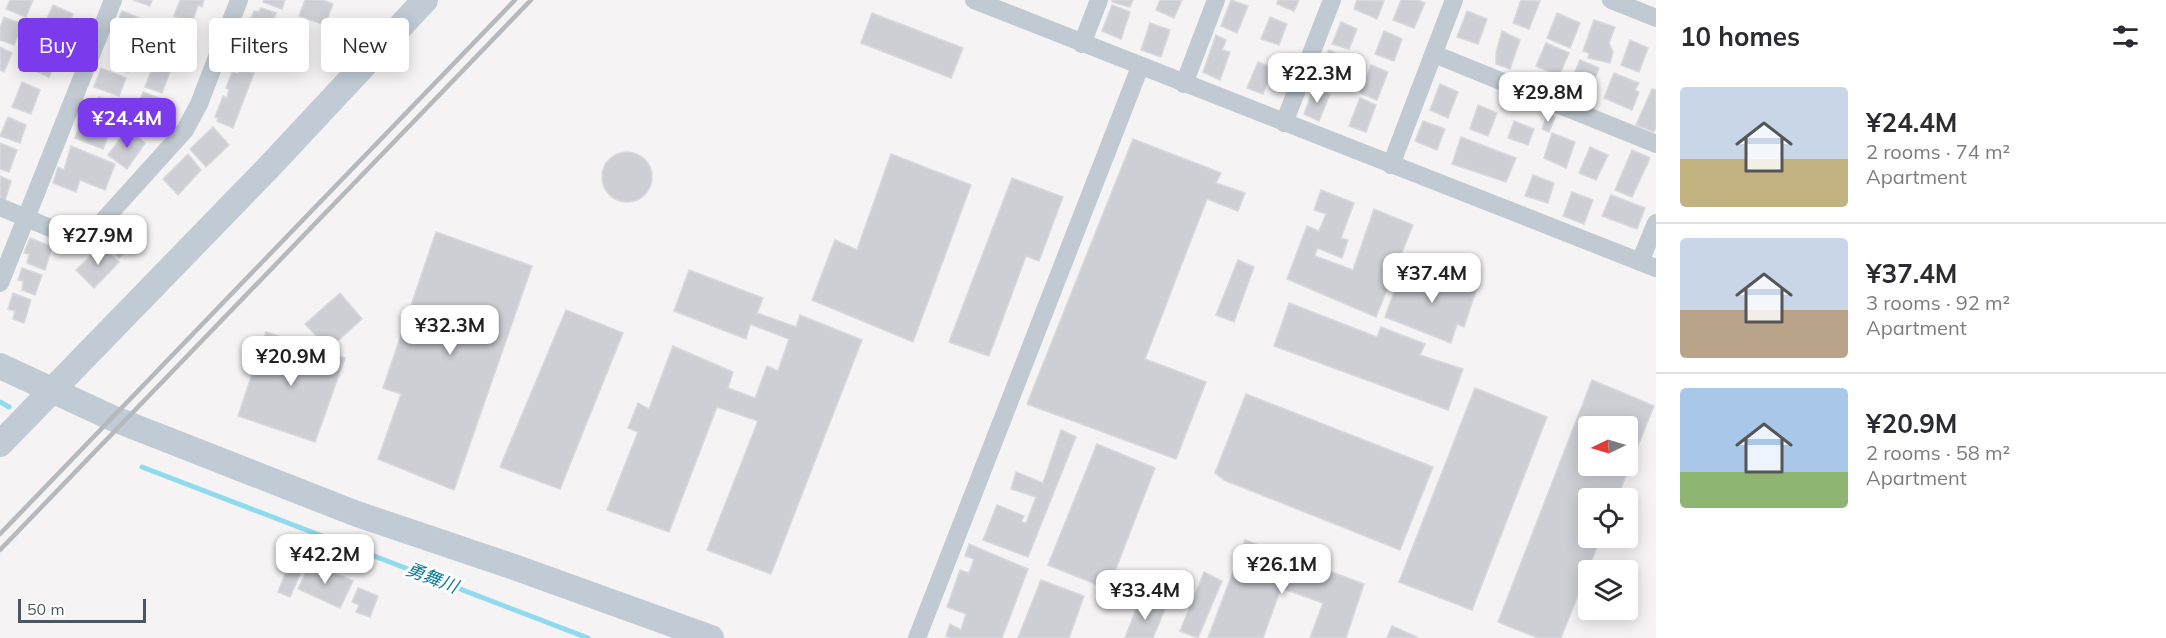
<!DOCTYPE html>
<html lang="en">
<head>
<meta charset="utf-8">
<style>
	body { margin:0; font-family:Mulish,"Noto Sans JP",sans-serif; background:#f7f7f7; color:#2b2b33; height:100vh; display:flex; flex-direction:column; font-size:22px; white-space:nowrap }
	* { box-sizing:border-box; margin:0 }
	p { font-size:20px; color:#7c7c81 }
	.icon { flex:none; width:33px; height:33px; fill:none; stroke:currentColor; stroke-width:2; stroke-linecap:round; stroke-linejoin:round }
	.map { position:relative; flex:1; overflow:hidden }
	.details { display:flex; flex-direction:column; background:#fff; width:510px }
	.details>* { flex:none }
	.guide { position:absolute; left:18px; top:18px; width:570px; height:54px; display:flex; gap:12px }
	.needle { width:39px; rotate:265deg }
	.buttons { position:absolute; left:1578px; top:416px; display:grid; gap:12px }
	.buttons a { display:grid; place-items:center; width:60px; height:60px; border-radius:6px; background:#fff; box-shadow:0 3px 15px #0003; font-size:30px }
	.scale { position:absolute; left:18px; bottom:15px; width:128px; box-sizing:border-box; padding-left:6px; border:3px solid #4a5661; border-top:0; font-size:16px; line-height:21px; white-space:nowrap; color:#4a5661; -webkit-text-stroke:4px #fff; paint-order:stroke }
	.price { position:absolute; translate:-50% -51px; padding:0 14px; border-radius:12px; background:#fff; color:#222; font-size:20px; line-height:39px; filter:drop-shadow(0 2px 3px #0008) }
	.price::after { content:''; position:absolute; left:50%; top:36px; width:18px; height:14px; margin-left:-9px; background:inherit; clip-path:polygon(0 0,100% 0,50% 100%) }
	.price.current { background:#7c3aed; color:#fff }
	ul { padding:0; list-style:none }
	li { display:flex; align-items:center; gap:18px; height:150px; padding:0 24px }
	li+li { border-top:2px solid #e1e1e2 }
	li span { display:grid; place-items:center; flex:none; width:168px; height:120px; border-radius:6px; color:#555 }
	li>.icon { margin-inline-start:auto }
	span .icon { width:72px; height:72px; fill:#fffc; stroke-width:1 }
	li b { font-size:26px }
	h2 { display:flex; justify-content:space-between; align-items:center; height:72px; padding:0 24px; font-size:26px }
	.tag { padding:0 21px; border-radius:6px; background:#fff; box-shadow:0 3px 15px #0003; font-size:21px; line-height:54px }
	.tag.current { background:#7c3aed; color:#fff }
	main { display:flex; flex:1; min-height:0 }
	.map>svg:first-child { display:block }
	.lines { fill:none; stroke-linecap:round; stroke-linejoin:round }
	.stream { stroke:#90daee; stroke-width:5 }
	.building { fill:#cdcfd5; stroke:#d7d9de; stroke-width:1.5; fill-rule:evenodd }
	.street { stroke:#c1cad2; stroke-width:18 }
	.secondary { stroke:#c1cbd6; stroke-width:26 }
	.rail { stroke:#b5b8bd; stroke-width:4.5 }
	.labels { text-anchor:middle; stroke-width:6; stroke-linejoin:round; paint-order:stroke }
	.water-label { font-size:18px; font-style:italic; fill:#0c7c9b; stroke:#fff }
</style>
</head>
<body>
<main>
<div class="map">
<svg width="1656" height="638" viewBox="0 0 1656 638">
	<rect width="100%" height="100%" fill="#f5f3f3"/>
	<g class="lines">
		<g class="stream">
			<path d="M 0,402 L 9,407"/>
			<path d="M 142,467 L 588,638"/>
		</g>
	</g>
	<g class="building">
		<path d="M 10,0 L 33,0 L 26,17 L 6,9 Z"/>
		<path d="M 133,0 L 152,0 L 150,6 Z"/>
		<path d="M 180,0 L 204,0 L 202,7 L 198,5 L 192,23 L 174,16 Z"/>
		<path d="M 264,0 L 285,0 L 282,9 L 263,2 Z"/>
		<path d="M 305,0 L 323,0 L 333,4 L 325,25 L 299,16 Z"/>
		<path d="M 1112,0 L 1133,0 L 1130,7 L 1112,2 Z"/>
		<path d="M 1160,0 L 1182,0 L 1174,18 L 1156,10 Z"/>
		<path d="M 1231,0 L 1248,6 L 1237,33 L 1221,26 Z"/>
		<path d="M 1278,0 L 1299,0 L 1294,11 L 1277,4 Z"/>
		<path d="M 1357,0 L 1384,1 L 1377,19 L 1354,9 Z"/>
		<path d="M 1401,0 L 1418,0 L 1425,3 L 1414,28 L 1393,20 Z"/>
		<path d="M 1521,0 L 1540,1 L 1529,29 L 1513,23 Z"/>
		<path d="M 53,5 L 73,14 L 63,38 L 42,30 Z"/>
		<path d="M 1112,5 L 1130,12 L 1121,39 L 1102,31 Z"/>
		<path d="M 261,8 L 276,13 L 256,67 L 242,62 L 243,57 L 237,56 L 243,38 L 249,40 L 252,31 L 247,28 L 254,11 L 259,12 Z"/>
		<path d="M 122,11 L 151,23 L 143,44 L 128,39 L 130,32 L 116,26 Z"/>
		<path d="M 1467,11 L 1487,19 L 1478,44 L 1457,37 Z"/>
		<path d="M 872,13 L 963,48 L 951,78 L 861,43 Z"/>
		<path d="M 1557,13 L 1580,23 L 1570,48 L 1547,38 Z"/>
		<path d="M 4,17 L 22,24 L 14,45 L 0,40 L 0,28 Z"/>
		<path d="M 1270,17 L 1287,24 L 1279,45 L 1261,39 Z"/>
		<path d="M 1594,20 L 1615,27 L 1609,43 L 1613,52 L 1610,63 L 1588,58 L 1589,53 L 1583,51 Z"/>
		<path d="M 172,22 L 193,31 L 180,61 L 158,53 Z"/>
		<path d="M 1341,22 L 1357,29 L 1349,49 L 1332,44 Z"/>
		<path d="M 1150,23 L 1170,30 L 1161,57 L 1141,50 Z"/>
		<path d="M 1384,31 L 1402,39 L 1394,61 L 1375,54 Z"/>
		<path d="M 1502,31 L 1520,40 L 1510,69 L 1496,64 L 1496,53 Z"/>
		<path d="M 1216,35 L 1226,40 L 1222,50 L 1230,52 L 1220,80 L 1203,72 Z"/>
		<path d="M 1630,40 L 1648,48 L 1639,72 L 1621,65 Z"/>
		<path d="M 38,41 L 59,52 L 49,77 L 27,67 Z"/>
		<path d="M 1546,43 L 1569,53 L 1559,76 L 1536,66 Z"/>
		<path d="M 0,47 L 12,53 L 4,72 L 0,70 Z"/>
		<path d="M 117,47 L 134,53 L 128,72 L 111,67 Z"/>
		<path d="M 1329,50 L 1345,57 L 1333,85 L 1317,78 Z"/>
		<path d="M 156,59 L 172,66 L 162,93 L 145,87 Z"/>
		<path d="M 1580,60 L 1599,68 L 1591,88 L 1571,81 Z"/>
		<path d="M 1258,62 L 1273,68 L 1263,94 L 1247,88 Z"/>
		<path d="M 1371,65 L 1388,72 L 1377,100 L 1360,93 Z"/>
		<path d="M 101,68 L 126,78 L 119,96 L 94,87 Z"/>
		<path d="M 239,68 L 254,73 L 233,128 L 217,121 L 218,118 L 215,117 L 223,96 L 227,98 L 229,89 L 226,88 L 232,72 L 238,74 Z"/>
		<path d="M 1614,73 L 1639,83 L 1635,90 L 1639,92 L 1632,110 L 1604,98 Z"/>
		<path d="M 22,82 L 40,90 L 31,114 L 12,107 Z"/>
		<path d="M 1440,84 L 1458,92 L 1448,118 L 1430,110 Z"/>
		<path d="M 1314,87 L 1330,94 L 1319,121 L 1304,114 Z"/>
		<path d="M 1652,89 L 1656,90 L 1656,127 L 1654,132 L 1636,125 Z"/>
		<path d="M 143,92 L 164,100 L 156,124 L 134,116 Z"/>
		<path d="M 99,97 L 117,104 L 111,122 L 92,115 Z"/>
		<path d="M 1360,98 L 1376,105 L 1366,132 L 1349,126 Z"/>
		<path d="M 1478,105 L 1497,113 L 1488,136 L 1470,129 Z"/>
		<path d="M 1548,113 L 1555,117 L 1549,132 L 1542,129 Z"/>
		<path d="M 8,117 L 26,125 L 20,143 L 0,136 Z"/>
		<path d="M 1423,121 L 1445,129 L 1437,150 L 1415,141 Z"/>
		<path d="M 1514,121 L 1534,129 L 1528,145 L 1508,138 Z"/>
		<path d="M 80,125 L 108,136 L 103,149 L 75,138 Z"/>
		<path d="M 213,127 L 229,145 L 206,167 L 190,149 Z"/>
		<path d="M 128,128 L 145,143 L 127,169 L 108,155 Z"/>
		<path d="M 1552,133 L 1575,142 L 1566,168 L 1544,158 Z"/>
		<path d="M 1461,137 L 1516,158 L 1506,182 L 1452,164 Z"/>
		<path d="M 1133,139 L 1221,173 L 1216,183 L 1245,193 L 1238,211 L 1207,199 L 1145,359 L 1206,382 L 1176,459 L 1027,404 Z"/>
		<path d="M 0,143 L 17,150 L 9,172 L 0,169 Z"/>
		<path d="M 71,146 L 115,164 L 105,190 L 80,180 L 76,192 L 53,183 L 58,167 L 64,170 Z"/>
		<path d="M 1590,147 L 1608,155 L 1596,180 L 1579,173 Z"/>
		<path d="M 1632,150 L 1650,158 L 1632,197 L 1615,190 Z"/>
		<circle cx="627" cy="177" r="25"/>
		<path d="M 188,154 L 201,170 L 178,195 L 163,179 Z"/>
		<path d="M 891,154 L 971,185 L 913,342 L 812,300 L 835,240 L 857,250 Z"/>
		<path d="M 1533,175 L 1554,183 L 1548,203 L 1525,196 Z"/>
		<path d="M 0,176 L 11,181 L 5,201 L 0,199 Z"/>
		<path d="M 1012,178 L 1063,197 L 1039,261 L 1026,256 L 989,356 L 949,342 Z"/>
		<path d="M 1321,190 L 1354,203 L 1341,238 L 1348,240 L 1342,258 L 1317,248 L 1315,256 L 1353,270 L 1374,209 L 1413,225 L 1376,317 L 1287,279 L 1307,226 L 1319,231 L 1326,214 L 1314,210 Z"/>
		<path d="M 1572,192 L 1593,200 L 1584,224 L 1563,216 Z"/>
		<path d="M 1611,195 L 1645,208 L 1637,229 L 1602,216 Z"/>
		<path d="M 131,217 L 146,233 L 119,258 L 104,242 Z"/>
		<path d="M 436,232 L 532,266 L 454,490 L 378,459 L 401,394 L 383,388 Z"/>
		<path d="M 30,238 L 52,247 L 45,270 L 27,263 L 29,254 L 24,253 Z"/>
		<path d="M 102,245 L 119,262 L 94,288 L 76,270 Z"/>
		<path d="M 1238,260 L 1254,267 L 1234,322 L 1216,315 Z"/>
		<path d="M 22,268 L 42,275 L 35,295 L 22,290 L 23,281 L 18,280 Z"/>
		<path d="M 1403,268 L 1440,283 L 1444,271 L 1478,285 L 1464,327 L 1457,324 L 1451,343 L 1385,317 Z"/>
		<path d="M 689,270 L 763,298 L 757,313 L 796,327 L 800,315 L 862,340 L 771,574 L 707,550 L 758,421 L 717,407 L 669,532 L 607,510 L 638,432 L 628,428 L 638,403 L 649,409 L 673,346 L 733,372 L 728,388 L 755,398 L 767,366 L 778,371 L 789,339 L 750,324 L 746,339 L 674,311 Z"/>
		<path d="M 13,293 L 31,300 L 24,323 L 13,319 L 15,311 L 8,309 Z"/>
		<path d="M 340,293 L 362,319 L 329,349 L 305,324 Z"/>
		<path d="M 1289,303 L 1377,337 L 1381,327 L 1425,344 L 1420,355 L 1463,369 L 1448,410 L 1274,346 Z"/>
		<path d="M 566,310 L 623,333 L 560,489 L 500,467 Z"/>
		<path d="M 266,332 L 345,358 L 315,442 L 238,416 Z"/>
		<path d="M 1592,380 L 1654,406 L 1617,498 L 1588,498 L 1588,537 L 1601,537 L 1561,638 L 1538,638 L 1498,622 ZM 1588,426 L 1628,426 L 1628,465 L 1588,465 Z"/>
		<path d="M 1475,388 L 1547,417 L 1472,610 L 1399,582 Z"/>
		<path d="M 1246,394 L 1433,467 L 1400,550 L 1224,480 L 1215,473 Z"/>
		<path d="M 1061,430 L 1076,437 L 1028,557 L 983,540 L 997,505 L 1024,516 L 1021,522 L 1026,523 L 1036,497 L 1011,489 L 1016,472 L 1043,483 Z"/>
		<path d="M 1097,444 L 1155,468 L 1108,589 L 1048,565 Z"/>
		<path d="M 1245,540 L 1364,584 L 1346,638 L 1310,638 L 1323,603 L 1281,588 L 1263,638 L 1208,638 Z"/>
		<path d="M 969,544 L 1028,569 L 1002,638 L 951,638 L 946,636 L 950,624 L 961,630 L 966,614 L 947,607 L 960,570 L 969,573 L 974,559 L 965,556 Z"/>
		<path d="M 290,562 L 303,568 L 290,597 L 278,592 Z"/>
		<path d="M 311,562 L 353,581 L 340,608 L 298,589 Z"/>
		<path d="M 1204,572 L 1222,581 L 1198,638 L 1180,631 Z"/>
		<path d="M 1041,580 L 1084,596 L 1069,638 L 1018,638 Z"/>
		<path d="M 358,588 L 378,596 L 370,617 L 356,612 L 359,605 L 352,602 Z"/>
		<path d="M 1140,599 L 1165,609 L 1153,638 L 1125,638 Z"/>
		<path d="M 1392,626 L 1417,637 L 1417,638 L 1387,638 Z"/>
	</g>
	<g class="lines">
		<g class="street">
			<path d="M 974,0 L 1656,268"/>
			<path d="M 1611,0 L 1656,18"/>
			<path d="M 1082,44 L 1099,0"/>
			<path d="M 1434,54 L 1656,144"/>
			<path d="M 1184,84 L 1216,0"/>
			<path d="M 1284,123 L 1332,0"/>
			<path d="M 1391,165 L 1454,0"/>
			<path d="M 0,207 L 84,242 L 185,130 L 199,104 L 239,0"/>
			<path d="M 1640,262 L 1656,223"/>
			<path d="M 0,283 L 113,0"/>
			<path d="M 917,638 L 1140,67"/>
		</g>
		<g class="secondary">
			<path d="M 0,366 L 112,418 L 357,514 L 514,567 L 711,638"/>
			<path d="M 0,444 L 268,168 L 425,0"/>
		</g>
		<g class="rail">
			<path d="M 0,534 L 515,0"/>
			<path d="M 0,550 L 531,0"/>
		</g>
	</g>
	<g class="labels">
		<g class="water-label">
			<text transform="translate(432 578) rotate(21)" y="6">勇舞川</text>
		</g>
	</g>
</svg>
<div class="buttons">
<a><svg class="needle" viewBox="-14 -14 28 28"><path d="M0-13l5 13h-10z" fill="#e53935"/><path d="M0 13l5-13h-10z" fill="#7c7c81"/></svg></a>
<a><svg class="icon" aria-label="locate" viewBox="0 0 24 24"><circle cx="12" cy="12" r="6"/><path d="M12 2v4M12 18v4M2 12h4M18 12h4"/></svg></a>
<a><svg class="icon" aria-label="layers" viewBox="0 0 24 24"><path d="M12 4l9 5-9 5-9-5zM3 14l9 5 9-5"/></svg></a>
</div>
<div class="scale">50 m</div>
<b class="price" style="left:1317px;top:104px">¥22.3M</b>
<b class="price" style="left:1548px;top:123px">¥29.8M</b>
<b class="price current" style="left:127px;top:149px">¥24.4M</b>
<b class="price" style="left:98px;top:266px">¥27.9M</b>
<b class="price" style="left:1432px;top:304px">¥37.4M</b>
<b class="price" style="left:450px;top:356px">¥32.3M</b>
<b class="price" style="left:291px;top:387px">¥20.9M</b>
<b class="price" style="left:325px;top:585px">¥42.2M</b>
<b class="price" style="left:1282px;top:595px">¥26.1M</b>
<b class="price" style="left:1145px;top:621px">¥33.4M</b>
<div class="guide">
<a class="tag current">Buy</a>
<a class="tag">Rent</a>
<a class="tag">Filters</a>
<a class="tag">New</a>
</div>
</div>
<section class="details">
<h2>10 homes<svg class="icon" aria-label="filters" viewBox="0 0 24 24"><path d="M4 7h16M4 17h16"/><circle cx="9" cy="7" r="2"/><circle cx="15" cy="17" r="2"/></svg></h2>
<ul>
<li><span style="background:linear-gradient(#c9d6e8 60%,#c2b280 0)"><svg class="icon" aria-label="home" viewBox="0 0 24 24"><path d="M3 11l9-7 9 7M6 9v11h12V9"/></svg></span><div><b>¥24.4M</b><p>2 rooms · 74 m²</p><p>Apartment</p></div></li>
<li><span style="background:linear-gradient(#c9d6e8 60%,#b9a48a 0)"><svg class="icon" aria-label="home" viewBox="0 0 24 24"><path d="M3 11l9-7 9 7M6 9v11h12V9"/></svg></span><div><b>¥37.4M</b><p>3 rooms · 92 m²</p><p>Apartment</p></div></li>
<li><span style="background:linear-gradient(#a9c7e8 70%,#8fb573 0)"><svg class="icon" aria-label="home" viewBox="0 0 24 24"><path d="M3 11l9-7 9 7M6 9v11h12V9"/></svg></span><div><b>¥20.9M</b><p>2 rooms · 58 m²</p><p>Apartment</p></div></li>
</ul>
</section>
</main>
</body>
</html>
